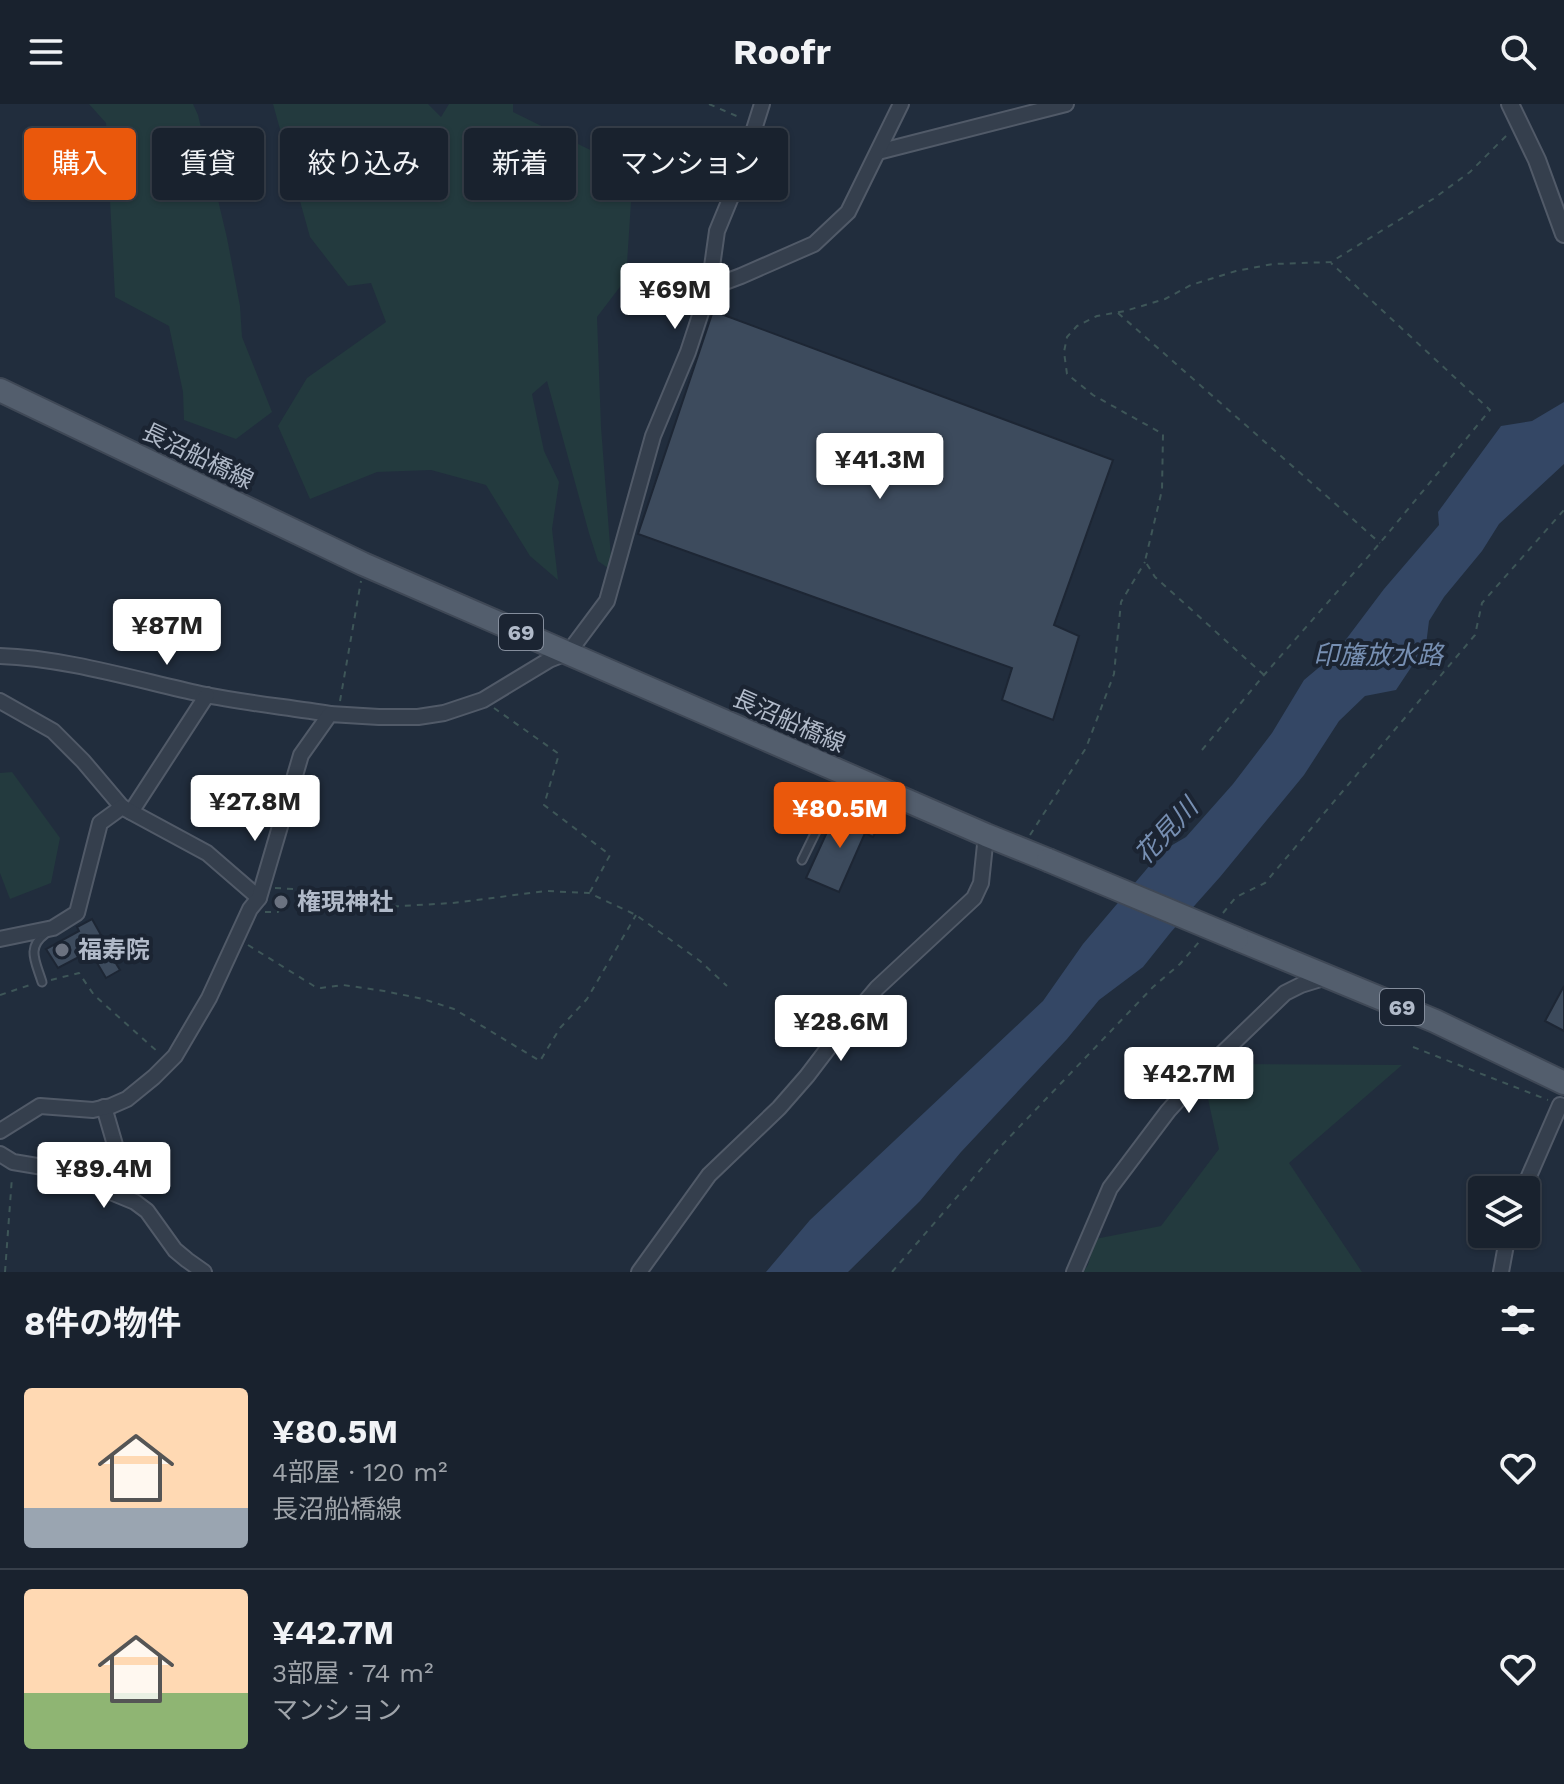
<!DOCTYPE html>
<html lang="ja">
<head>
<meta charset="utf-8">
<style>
	body { margin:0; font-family:"Work Sans","Noto Sans JP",sans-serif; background:#262f3a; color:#f1f3f6; height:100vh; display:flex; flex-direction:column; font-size:30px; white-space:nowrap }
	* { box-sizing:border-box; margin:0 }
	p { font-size:26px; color:#9fa4aa }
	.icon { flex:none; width:44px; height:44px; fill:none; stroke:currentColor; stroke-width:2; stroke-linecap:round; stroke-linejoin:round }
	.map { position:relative; height:1168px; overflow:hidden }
	.sheet { display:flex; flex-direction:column; background:#19222e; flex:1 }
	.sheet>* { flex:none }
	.hud { position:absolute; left:24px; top:24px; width:800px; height:72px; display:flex; gap:16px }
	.controls { position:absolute; left:1468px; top:1072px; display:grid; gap:16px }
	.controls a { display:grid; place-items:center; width:72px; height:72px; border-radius:8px; background:#19222e; box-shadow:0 2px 6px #0004,0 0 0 2px #373f4a; font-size:40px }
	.price { position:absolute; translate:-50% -68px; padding:0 18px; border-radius:8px; background:#fff; color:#222; font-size:26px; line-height:52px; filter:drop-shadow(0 2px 4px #0008) }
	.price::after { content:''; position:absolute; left:50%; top:48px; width:24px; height:18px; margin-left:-12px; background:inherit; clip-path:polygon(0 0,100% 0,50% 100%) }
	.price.on { background:#ea580c; color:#fff }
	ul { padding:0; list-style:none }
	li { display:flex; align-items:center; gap:24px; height:200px; padding:0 24px }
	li+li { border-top:2px solid #373f4a }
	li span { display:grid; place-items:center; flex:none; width:224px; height:160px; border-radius:8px; color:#555 }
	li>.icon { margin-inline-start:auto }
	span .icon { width:96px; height:96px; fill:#fffc; stroke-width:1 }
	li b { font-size:34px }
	h2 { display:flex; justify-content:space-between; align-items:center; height:96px; padding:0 24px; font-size:34px }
	.pill { padding:0 28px; border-radius:8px; background:#19222e; box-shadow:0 2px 6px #0004,0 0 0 2px #373f4a; font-size:28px; line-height:72px }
	.pill.on { background:#ea580c; color:#fff }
	header { display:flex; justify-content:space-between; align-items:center; height:104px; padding:0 24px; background:#19222e; font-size:36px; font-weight:700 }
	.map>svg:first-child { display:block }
	.green { fill:#233a3e }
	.water { fill:#344765 }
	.building { fill:#3d4b5d; stroke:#1d2634; stroke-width:2 }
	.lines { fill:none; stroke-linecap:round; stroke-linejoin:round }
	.service-casing { stroke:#515a68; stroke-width:11 }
	.minor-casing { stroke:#515a68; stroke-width:18 }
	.tertiary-casing { stroke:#515a68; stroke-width:20 }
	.primary-casing { stroke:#3f4856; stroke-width:26 }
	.path { stroke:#3e5658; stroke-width:2; stroke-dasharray:6 6; stroke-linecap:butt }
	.service { stroke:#353f4d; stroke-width:7 }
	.minor { stroke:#353f4d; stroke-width:14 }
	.tertiary { stroke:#353f4d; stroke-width:16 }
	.primary { stroke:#535e6d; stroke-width:22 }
	.primary-bridge-casing { stroke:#3f4856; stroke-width:26; stroke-linecap:butt }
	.primary-bridge { stroke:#535e6d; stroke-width:22 }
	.worship-dot { fill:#6b7280; stroke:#1b2432; stroke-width:3 }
	.labels { text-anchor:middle; stroke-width:8; stroke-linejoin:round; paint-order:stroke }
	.shield { fill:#1b2432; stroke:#848d9c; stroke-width:2 }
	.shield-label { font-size:22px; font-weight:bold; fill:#b1bac9 }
	.street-label { font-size:24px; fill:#b1bac9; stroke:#1b2432 }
	.poi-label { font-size:24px; font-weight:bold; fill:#b1bac9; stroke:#1b2432; text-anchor:start }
	.water-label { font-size:26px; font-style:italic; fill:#778fb2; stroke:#1b2432 }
</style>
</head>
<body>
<header><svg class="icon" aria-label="menu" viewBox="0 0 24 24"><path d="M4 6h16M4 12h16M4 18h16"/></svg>Roofr<svg class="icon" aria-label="search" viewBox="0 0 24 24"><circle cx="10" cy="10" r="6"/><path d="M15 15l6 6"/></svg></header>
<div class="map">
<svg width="1564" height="1168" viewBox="0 0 1564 1168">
	<rect width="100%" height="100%" fill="#212d3d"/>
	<g class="green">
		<path d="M 89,0 L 193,0 L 198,11 L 227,134 L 240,202 L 242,233 L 272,308 L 236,335 L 184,316 L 183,288 L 169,222 L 115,193 L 106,19 Z"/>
		<path d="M 273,0 L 428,0 L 441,13 L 449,0 L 513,0 L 513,8 L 633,67 L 626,175 L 597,213 L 601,323 L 612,467 L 598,457 L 589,429 L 547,277 L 532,290 L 544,347 L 559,378 L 552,425 L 558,476 L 530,452 L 486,381 L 431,366 L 377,368 L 310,395 L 278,322 L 307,274 L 386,218 L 371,179 L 348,182 L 310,133 Z"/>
		<path d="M 12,668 L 60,734 L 51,779 L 10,795 L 0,769 L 0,669 Z"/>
		<path d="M 1242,960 L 1402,961 L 1289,1059 L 1362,1168 L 1083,1168 L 1088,1161 L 1095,1135 L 1161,1122 L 1219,1045 L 1208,995 Z"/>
	</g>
	<path class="water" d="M 1564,298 L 1564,360 L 1499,420 L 1482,447 L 1444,493 L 1429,517 L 1426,541 L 1396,586 L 1365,592 L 1339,617 L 1304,671 L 1220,773 L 1171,828 L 1143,863 L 1099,896 L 1067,935 L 961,1048 L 920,1097 L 848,1168 L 766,1168 L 810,1116 L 1043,897 L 1083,840 L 1162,747 L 1186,733 L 1233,680 L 1272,629 L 1304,576 L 1335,550 L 1384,485 L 1439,421 L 1438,408 L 1501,322 L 1532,317 Z"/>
	<g class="building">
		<path d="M 713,207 L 1113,356 L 1054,521 L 1079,532 L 1053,616 L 1002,596 L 1012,564 L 638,430 Z"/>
		<path d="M 847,705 L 880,720 L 873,733 L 865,729 L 839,788 L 806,774 L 833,715 L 841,718 Z"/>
		<path d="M 92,815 L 101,831 L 99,832 L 120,866 L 106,874 L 90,847 L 58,864 L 46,845 L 79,827 L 77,823 Z"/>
		<path d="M 1564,882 L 1564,927 L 1545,917 Z"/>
	</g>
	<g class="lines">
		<g class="service-casing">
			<g id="service">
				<path d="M 802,756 L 843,672"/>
				<path d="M 42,878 C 36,858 26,844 45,830"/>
			</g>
		</g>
		<g class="minor-casing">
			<g id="minor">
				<path d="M 878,48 L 1066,0"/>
				<path d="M 709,184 L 717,127 L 738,76 L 762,0"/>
				<path d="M 0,552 C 65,554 137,576 201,590 C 244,599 288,603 330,610"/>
				<path d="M 0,597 L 53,627 L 83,657 L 122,703"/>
				<path d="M 131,708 L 207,591"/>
				<path d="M 0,835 L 53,824 L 77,809 L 100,719 L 122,703 L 207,749 L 259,794"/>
				<path d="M 104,1003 L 120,1058 L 117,1090"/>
				<path d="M 0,1027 L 40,1002 L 93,1006 L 111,1002 L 127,995 L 154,973 L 175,952 L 209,894 L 250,805 L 259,794 L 301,651 L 330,610 L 379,613 L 418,613 L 444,609 L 483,596 L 549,556 L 569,548 L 607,497 L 653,332 L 688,248 L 709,184 L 741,172 L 814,140 L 848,108 L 901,0"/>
				<path d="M 0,1050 L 13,1058 L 55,1065 L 135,1098 L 147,1107 L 175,1146 L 187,1156 L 204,1168"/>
				<path d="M 1523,1086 L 1560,1001"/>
				<path d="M 639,1168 L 709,1071 L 779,1004 L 807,972 L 845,922 L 877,884 L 974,794 L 981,779 L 986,731"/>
				<path d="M 1074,1168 L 1110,1084 L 1168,1007 L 1206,965 L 1285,889 L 1301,881 L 1327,873"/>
				<path d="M 1501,1168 L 1508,1130"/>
			</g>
		</g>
		<g class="tertiary-casing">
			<path id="tertiary" d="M 1510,0 L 1537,56 L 1564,130"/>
		</g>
		<g class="primary-casing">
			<g id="primary">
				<path d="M 0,286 L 363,460 L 986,731 L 1048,756"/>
				<path d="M 1237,835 L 1435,917 L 1564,979"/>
			</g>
		</g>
		<g class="path">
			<path d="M 709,0 L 741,14"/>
			<path d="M 1118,209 L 1380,439"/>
			<path d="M 1264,571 L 1155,473 L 1145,457 L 1162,386 L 1163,330 L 1093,291 L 1067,270 L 1064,248 L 1067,233 L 1077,222 L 1097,212 L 1125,207 L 1165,195 L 1191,181 L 1236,167 L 1273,160 L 1331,158 L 1433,95 L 1470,68 L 1509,29"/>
			<path d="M 340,597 L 361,477"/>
			<path d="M 494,604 L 559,650 L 544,701 L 610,751 L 590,788"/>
			<path d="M 1202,646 L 1264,571 L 1380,439 L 1490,306 L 1331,159"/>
			<path d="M 1030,731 L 1086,644 L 1114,570 L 1121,498 L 1145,458"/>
			<path d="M 275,784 L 312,786 L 345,792 L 384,803 L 453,799 L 546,787 L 589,789 L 636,811 L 700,857 L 727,882"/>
			<path d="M 265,808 L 278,808 L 281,800"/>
			<path d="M 1223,809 L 1236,793 L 1265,779 L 1475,531 L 1482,499 L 1564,406"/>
			<path d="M 248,841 L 314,882 L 321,884 L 343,881 L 384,887 L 423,895 L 454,905 L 540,957 L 560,924 L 587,895 L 636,811"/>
			<path d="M 51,876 L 79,869 L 94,891 L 158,948"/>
			<path d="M 0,891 L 33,880"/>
			<path d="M 1413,943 L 1548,996"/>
			<path d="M 5,1168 L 12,1073"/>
			<path d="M 892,1168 L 1001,1042 L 1153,883 L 1180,860 L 1199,838"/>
		</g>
		<use href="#service" class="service"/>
		<use href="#minor" class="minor"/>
		<use href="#tertiary" class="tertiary"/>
		<use href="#primary" class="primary"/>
		<g class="primary-bridge-casing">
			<path id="primary-bridge" d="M 1048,756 L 1237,835"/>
		</g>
		<use href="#primary-bridge" class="primary-bridge"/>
	</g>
	<g class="worship-dot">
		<circle cx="281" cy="798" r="8"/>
		<circle cx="62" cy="846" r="8"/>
	</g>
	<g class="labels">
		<g class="shield">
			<rect x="499" y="510" width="44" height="36" rx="6"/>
			<rect x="1380" y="885" width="44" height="36" rx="6"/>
		</g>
		<g class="shield-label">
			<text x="521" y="536">69</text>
			<text x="1402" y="911">69</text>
		</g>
		<g class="street-label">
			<text transform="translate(198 352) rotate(26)" y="8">長沼船橋線</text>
			<text transform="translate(789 617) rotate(24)" y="8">長沼船橋線</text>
		</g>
		<g class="poi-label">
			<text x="297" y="806">権現神社</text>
			<text x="78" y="854">福寿院</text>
		</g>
		<g class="water-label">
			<text x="1378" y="560">印旛放水路</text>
			<text transform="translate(1166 727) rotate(-47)" y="9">花見川</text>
		</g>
	</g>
</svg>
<div class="controls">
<a><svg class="icon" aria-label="layers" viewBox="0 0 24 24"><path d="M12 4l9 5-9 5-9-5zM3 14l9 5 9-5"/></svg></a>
</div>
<b class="price" style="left:675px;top:227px">¥69M</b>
<b class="price" style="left:880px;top:397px">¥41.3M</b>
<b class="price" style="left:167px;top:563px">¥87M</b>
<b class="price" style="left:255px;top:739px">¥27.8M</b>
<b class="price on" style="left:840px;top:746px">¥80.5M</b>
<b class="price" style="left:841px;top:959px">¥28.6M</b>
<b class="price" style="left:1189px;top:1011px">¥42.7M</b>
<b class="price" style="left:104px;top:1106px">¥89.4M</b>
<div class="hud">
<a class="pill on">購入</a>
<a class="pill">賃貸</a>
<a class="pill">絞り込み</a>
<a class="pill">新着</a>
<a class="pill">マンション</a>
</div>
</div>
<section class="sheet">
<h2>8件の物件<svg class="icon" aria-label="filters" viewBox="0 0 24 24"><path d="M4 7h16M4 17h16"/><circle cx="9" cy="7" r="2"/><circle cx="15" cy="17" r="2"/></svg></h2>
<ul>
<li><span style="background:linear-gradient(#ffd9b3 75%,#9aa5b1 0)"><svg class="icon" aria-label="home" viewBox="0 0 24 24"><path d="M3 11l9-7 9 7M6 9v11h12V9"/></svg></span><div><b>¥80.5M</b><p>4部屋 · 120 m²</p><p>長沼船橋線</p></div><svg class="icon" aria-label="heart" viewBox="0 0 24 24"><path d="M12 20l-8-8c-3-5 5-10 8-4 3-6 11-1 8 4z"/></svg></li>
<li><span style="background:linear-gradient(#ffd9b3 65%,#8fb573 0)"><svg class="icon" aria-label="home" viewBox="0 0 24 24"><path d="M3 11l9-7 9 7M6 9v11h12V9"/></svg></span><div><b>¥42.7M</b><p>3部屋 · 74 m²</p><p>マンション</p></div><svg class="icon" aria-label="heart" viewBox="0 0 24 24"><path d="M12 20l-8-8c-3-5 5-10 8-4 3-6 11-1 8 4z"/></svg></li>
</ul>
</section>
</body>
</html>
